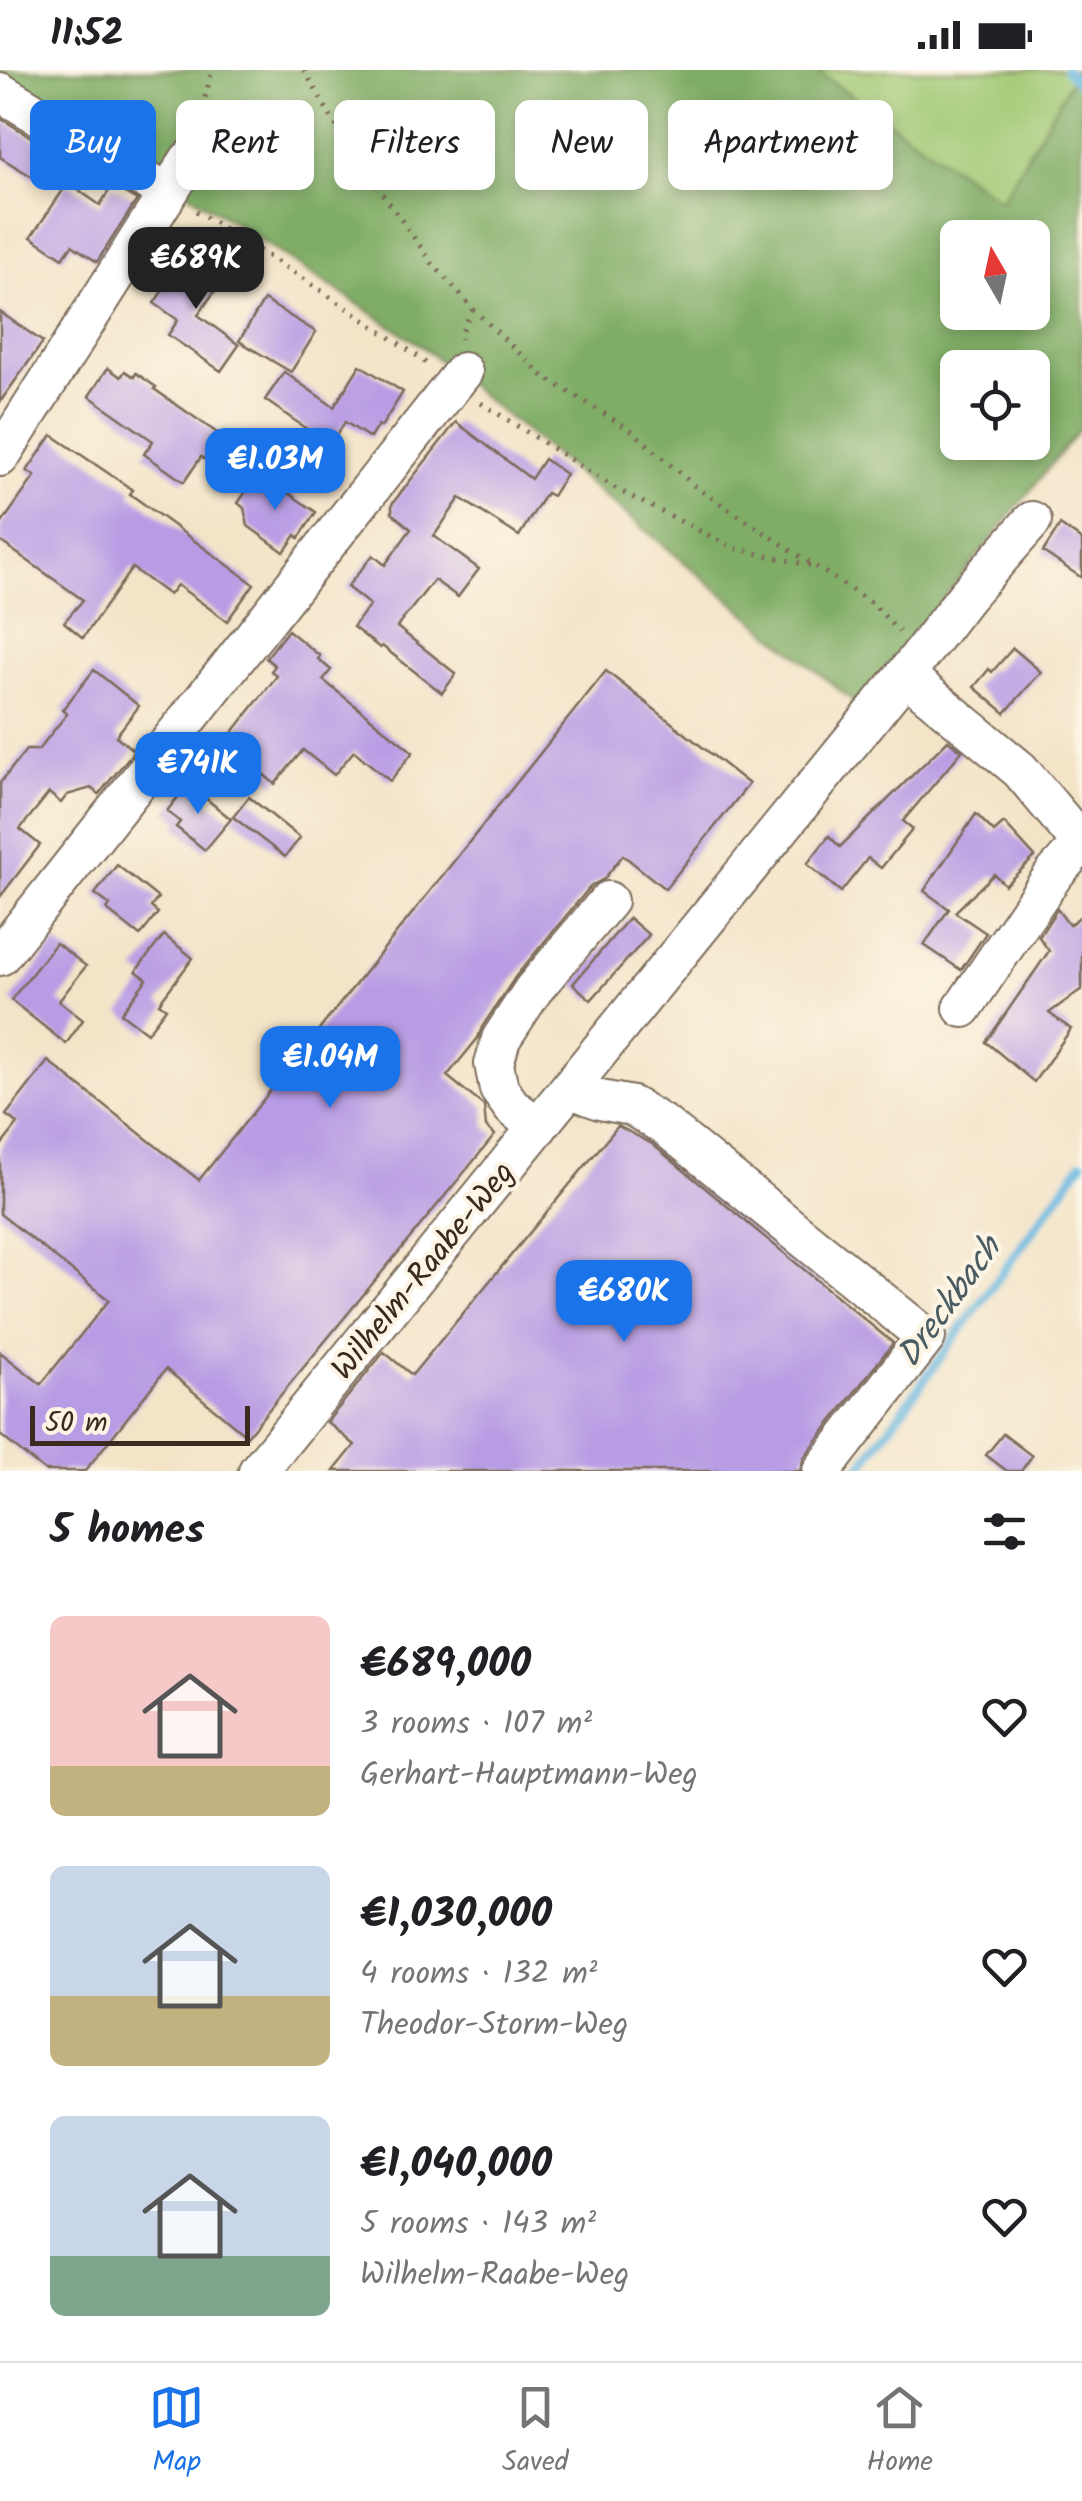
<!DOCTYPE html>
<html lang="en">
<head>
<meta charset="utf-8">
<style>
	body { margin:0; font-family:Kalam,sans-serif; background:#f6f6f6; color:#202124; height:100vh; display:flex; flex-direction:column; font-size:38px; white-space:nowrap }
	* { box-sizing:border-box; margin:0 }
	p { font-size:32px; color:#757577 }
	.icon { flex:none; width:55px; height:55px; fill:none; stroke:currentColor; stroke-width:2; stroke-linecap:round; stroke-linejoin:round }
	.map { position:relative; height:1401px; overflow:hidden }
	.side { display:flex; flex-direction:column; background:#fff; flex:1 }
	.side>* { flex:none }
	.guide { position:absolute; left:30px; top:30px; width:1022px; height:90px; display:flex; gap:20px }
	.needle { width:65px; rotate:351deg }
	.fabs { position:absolute; left:940px; top:150px; display:grid; gap:20px }
	.fabs a { display:grid; place-items:center; width:110px; height:110px; border-radius:15px; background:#fff; box-shadow:0 5px 15px #0003; font-size:50px }
	.scale { position:absolute; left:30px; bottom:25px; width:220px; box-sizing:border-box; padding-left:10px; border:5px solid #3b2a1e; border-top:0; font-size:28px; line-height:35px; white-space:nowrap; color:#3b2a1e; -webkit-text-stroke:8px #fcf5e5; paint-order:stroke }
	.price { position:absolute; translate:-50% -85px; padding:0 22px; border-radius:20px; background:#1a73e8; color:#fff; font-size:32px; line-height:65px; filter:drop-shadow(0 2px 5px #0008) }
	.price::after { content:''; position:absolute; left:50%; top:60px; width:30px; height:22px; margin-left:-15px; background:inherit; clip-path:polygon(0 0,100% 0,50% 100%) }
	.price.current { background:#222; color:#fff }
	ul { padding:0; list-style:none }
	li { display:flex; align-items:center; gap:30px; height:250px; padding:0 50px }
	li span { display:grid; place-items:center; flex:none; width:280px; height:200px; border-radius:15px; color:#555 }
	li>.icon { margin-inline-start:auto }
	span .icon { width:120px; height:120px; fill:#fffc; stroke-width:1 }
	li b { font-size:42px }
	h2 { display:flex; justify-content:space-between; align-items:center; height:120px; padding:0 50px; font-size:42px }
	.chip { padding:0 35px; border-radius:15px; background:#fff; box-shadow:0 5px 15px #0003; font-size:35px; line-height:90px }
	.chip.current { background:#1a73e8; color:#fff }
	.status { display:flex; justify-content:space-between; align-items:center; height:70px; padding:0 50px; background:#fff; direction:ltr }
	.status svg { height:28px; fill:currentColor }
	.menu { display:flex; justify-content:space-around; align-items:center; height:140px; border-top:2px solid #e0e0e0; background:#fff; font-size:28px; color:#757577 }
	.menu a { display:grid; justify-items:center; gap:5px }
	.menu .current { color:#1a73e8 }
	.map>svg:first-child { display:block }
	.green { fill:#a1c974; stroke:#6e7a49; stroke-width:2.5 }
	.forest { fill:#80ad66; stroke:#5e6c42; stroke-width:2.5; fill-rule:evenodd }
	.lines { fill:none; stroke-linecap:round; stroke-linejoin:round }
	.stream { stroke:#65b6e0; stroke-width:9 }
	.building { fill:#b79be4 }
	.minor-casing { stroke:#7b6b5a; stroke-width:42 }
	.path { stroke:#7b6b5a; stroke-width:5; stroke-dasharray:2.5 8; stroke-linecap:butt }
	.minor { stroke:#fff; stroke-width:38 }
	.labels { text-anchor:middle; stroke-width:8; stroke-linejoin:round; paint-order:stroke }
	.street-label { font-size:32px; fill:#3b2a1e; stroke:#fcf5e5 }
	.water-label { font-size:35px; font-style:italic; fill:#4a5b62; stroke:#fcf5e5 }
</style>
</head>
<body>
<div class="status"><b>11:52</b><svg viewBox="0 0 49 12"><path d="M0 12V9h3v3zM5 12V6h3v6zM10 12V3h3v9zM15 12V0h3v12zM26 1h20v11H26zM47 4h2v5h-2z"/></svg></div>
<div class="map">
<svg width="1082" height="1401" viewBox="0 0 1082 1401">
	<rect width="100%" height="100%" fill="#fcf5e5"/>
	<filter id="ink" filterUnits="userSpaceOnUse"><feTurbulence type="fractalNoise" baseFrequency=".01" numOctaves="2"/><feDisplacementMap in="SourceGraphic" scale="20" xChannelSelector="R" yChannelSelector="G"/><feConvolveMatrix kernelMatrix="1 2 1 2 8 2 1 2 1" color-interpolation-filters="sRGB"/></filter>
	<filter id="wash" filterUnits="userSpaceOnUse"><feTurbulence type="fractalNoise" baseFrequency=".0048" numOctaves="4" result="noise"/><feDisplacementMap in="SourceGraphic" scale="40" xChannelSelector="R" yChannelSelector="G"/><feGaussianBlur stdDeviation="2.25" result="paint"/><feColorMatrix in="noise" values="0 0 0 0 0 0 0 0 0 0 0 0 0 0 0 0 0 1.4 0 .05"/><feComposite in="paint" operator="in"/></filter>
	<g filter="url(#wash)">
		<rect width="100%" height="100%" fill="#f3e4c8"/>
		<path class="green" d="M 815,0 L 1077,0 L 1001,131 Z"/>
		<path class="forest" d="M 0,0 L 815,0 L 1001,131 L 1077,0 L 1082,0 L 1082,356 L 858,635 L 419,274 L 153,100 L 0,18 ZM 958,168 L 1032,168 L 1032,242 L 958,242 ZM 958,298 L 1032,298 L 1032,372 L 958,372 Z"/>
		<g class="lines">
			<g class="stream">
				<path d="M 1066,0 L 1082,18"/>
				<path d="M 858,1401 L 1082,1093"/>
			</g>
		</g>
		<g id="blocks">
			<g class="building">
				<path d="M 0,48 L 67,89 L 49,117 L 0,87 Z"/>
				<path d="M 68,113 L 100,135 L 112,116 L 137,130 L 97,192 L 72,175 L 63,188 L 31,167 Z"/>
				<path d="M 189,183 L 224,208 L 198,245 L 239,275 L 221,301 L 168,265 L 178,250 L 154,233 Z"/>
				<path d="M 264,230 L 316,262 L 291,302 L 239,271 Z"/>
				<path d="M 0,242 L 43,272 L 0,332 Z"/>
				<path d="M 360,295 L 403,322 L 381,357 L 378,355 L 370,368 L 345,352 L 330,375 L 265,330 L 284,302 L 334,337 Z"/>
				<path d="M 108,298 L 121,307 L 125,301 L 134,307 L 136,303 L 156,317 L 154,319 L 246,383 L 230,406 L 201,387 L 184,412 L 144,384 L 153,371 L 89,326 Z"/>
				<path d="M 456,352 L 531,409 L 544,389 L 566,404 L 552,426 L 546,423 L 519,466 L 460,428 L 434,466 L 479,499 L 458,527 L 434,510 L 397,557 L 456,604 L 442,623 L 382,576 L 380,578 L 353,557 L 370,535 L 347,517 L 373,485 L 385,495 L 411,459 L 392,443 L 392,434 Z"/>
				<path d="M 52,365 L 133,420 L 130,424 L 254,514 L 227,551 L 177,515 L 169,525 L 132,498 L 83,568 L 64,552 L 83,530 L 0,471 L 0,456 L 35,406 L 27,401 Z"/>
				<path d="M 259,403 L 316,442 L 299,468 L 296,465 L 284,482 L 248,456 L 244,438 L 238,433 Z"/>
				<path d="M 1060,455 L 1082,470 L 1082,508 L 1043,482 Z"/>
				<path d="M 288,560 L 320,586 L 318,589 L 331,600 L 323,610 L 413,682 L 390,711 L 354,681 L 334,705 L 303,680 L 275,714 L 225,672 L 277,606 L 271,601 L 275,596 L 266,588 Z"/>
				<path d="M 1013,578 L 1041,602 L 1005,643 L 974,617 L 989,599 L 992,602 Z"/>
				<path d="M 94,600 L 139,636 L 116,666 L 134,681 L 99,724 L 91,718 L 67,725 L 61,733 L 49,723 L 20,759 L 40,775 L 0,827 L 0,713 L 26,680 L 38,680 L 67,644 L 62,640 Z"/>
				<path d="M 606,601 L 749,714 L 665,819 L 623,785 L 604,809 L 591,816 L 516,906 L 482,957 L 478,968 L 447,1006 L 484,1036 L 486,1057 L 495,1065 L 247,1366 L 166,1299 L 85,1401 L 45,1401 L 0,1365 L 0,1282 L 41,1314 L 109,1230 L 0,1144 L 0,1077 L 18,1054 L 6,1045 L 48,991 L 199,1110 Z"/>
				<path d="M 948,670 L 962,681 L 903,751 L 913,759 L 881,798 L 868,788 L 841,822 L 807,794 L 829,766 L 840,777 Z"/>
				<path d="M 188,714 L 231,749 L 205,780 L 176,757 L 180,752 L 167,741 Z"/>
				<path d="M 249,727 L 300,768 L 285,787 L 233,747 Z"/>
				<path d="M 976,744 L 994,762 L 1004,753 L 1035,787 L 1005,815 L 994,804 L 955,842 L 986,863 L 961,900 L 924,875 L 949,839 L 924,821 Z"/>
				<path d="M 117,795 L 158,828 L 151,837 L 158,843 L 140,866 L 107,840 L 110,835 L 95,824 Z"/>
				<path d="M 1057,839 L 1069,855 L 1082,845 L 1082,919 L 1049,943 L 1071,959 L 1034,1012 L 986,972 L 1049,881 L 1039,867 Z"/>
				<path d="M 629,848 L 649,865 L 591,930 L 573,914 Z"/>
				<path d="M 164,865 L 193,888 L 159,933 L 166,938 L 147,963 L 121,943 L 147,909 L 136,901 Z"/>
				<path d="M 56,873 L 86,896 L 59,931 L 83,950 L 66,974 L 11,930 Z"/>
				<path d="M 618,1056 L 652,1074 L 893,1273 L 804,1387 L 800,1401 L 334,1401 L 355,1375 L 327,1352 L 384,1282 L 412,1305 Z"/>
				<path d="M 1003,1364 L 1032,1386 L 1021,1401 L 1007,1401 L 986,1385 Z"/>
			</g>
		</g>
	</g>
	<g filter="url(#ink)">
		<use href="#blocks" fill-opacity="0" stroke="#7b6b5a" stroke-width="2.5"/>
		<g class="lines">
			<g class="minor-casing">
				<g id="minor">
					<path d="M 0,22 L 168,123"/>
					<path d="M 0,387 L 189,90"/>
					<path d="M 905,605 L 1020,700 L 1082,774"/>
					<path d="M 0,886 L 463,302"/>
					<path d="M 963,938 L 1054,804 L 1082,773"/>
					<path d="M 570,1018 L 600,1030 L 632,1036 L 665,1056 L 926,1267 L 822,1401"/>
					<path d="M 538,1057 L 512,1037 L 499,1019 L 494,994 L 501,969 L 533,920 L 608,831"/>
					<path d="M 258,1401 L 905,605 L 966,526 L 1032,451"/>
				</g>
			</g>
			<g class="path">
				<path d="M 304,0 L 348,76 L 433,194 L 473,239 L 460,266 L 461,269"/>
				<path d="M 197,58 L 212,0"/>
				<path d="M 196,141 L 298,205 L 419,287 L 428,295"/>
				<path d="M 473,239 L 544,307 L 631,360 L 697,418 L 874,535 L 899,562"/>
				<path d="M 481,333 L 620,421 L 734,478 L 813,496"/>
			</g>
			<use href="#minor" class="minor"/>
		</g>
	</g>
	<g class="labels">
		<g class="street-label">
			<text transform="translate(422 1200) rotate(-51)" y="11">Wilhelm-Raabe-Weg</text>
		</g>
		<g class="water-label">
			<text transform="translate(948 1231) rotate(-54)" y="12">Dreckbach</text>
		</g>
	</g>
</svg>
<div class="fabs">
<a><svg class="needle" viewBox="-14 -14 28 28"><path d="M0-13l5 13h-10z" fill="#e53935"/><path d="M0 13l5-13h-10z" fill="#757577"/></svg></a>
<a><svg class="icon" aria-label="locate" viewBox="0 0 24 24"><circle cx="12" cy="12" r="6"/><path d="M12 2v4M12 18v4M2 12h4M18 12h4"/></svg></a>
</div>
<div class="scale">50 m</div>
<b class="price current" style="left:196px;top:242px">€689K</b>
<b class="price" style="left:275px;top:443px">€1.03M</b>
<b class="price" style="left:198px;top:747px">€741K</b>
<b class="price" style="left:330px;top:1041px">€1.04M</b>
<b class="price" style="left:624px;top:1275px">€680K</b>
<div class="guide">
<a class="chip current">Buy</a>
<a class="chip">Rent</a>
<a class="chip">Filters</a>
<a class="chip">New</a>
<a class="chip">Apartment</a>
</div>
</div>
<section class="side">
<h2>5 homes<svg class="icon" aria-label="filters" viewBox="0 0 24 24"><path d="M4 7h16M4 17h16"/><circle cx="9" cy="7" r="2"/><circle cx="15" cy="17" r="2"/></svg></h2>
<ul>
<li><span style="background:linear-gradient(#f6c9c9 75%,#c2b280 0)"><svg class="icon" aria-label="home" viewBox="0 0 24 24"><path d="M3 11l9-7 9 7M6 9v11h12V9"/></svg></span><div><b>€689,000</b><p>3 rooms · 107 m²</p><p>Gerhart-Hauptmann-Weg</p></div><svg class="icon" aria-label="heart" viewBox="0 0 24 24"><path d="M12 20l-8-8c-3-5 5-10 8-4 3-6 11-1 8 4z"/></svg></li>
<li><span style="background:linear-gradient(#c9d6e8 65%,#c2b280 0)"><svg class="icon" aria-label="home" viewBox="0 0 24 24"><path d="M3 11l9-7 9 7M6 9v11h12V9"/></svg></span><div><b>€1,030,000</b><p>4 rooms · 132 m²</p><p>Theodor-Storm-Weg</p></div><svg class="icon" aria-label="heart" viewBox="0 0 24 24"><path d="M12 20l-8-8c-3-5 5-10 8-4 3-6 11-1 8 4z"/></svg></li>
<li><span style="background:linear-gradient(#c9d6e8 70%,#7fa58c 0)"><svg class="icon" aria-label="home" viewBox="0 0 24 24"><path d="M3 11l9-7 9 7M6 9v11h12V9"/></svg></span><div><b>€1,040,000</b><p>5 rooms · 143 m²</p><p>Wilhelm-Raabe-Weg</p></div><svg class="icon" aria-label="heart" viewBox="0 0 24 24"><path d="M12 20l-8-8c-3-5 5-10 8-4 3-6 11-1 8 4z"/></svg></li>
</ul>
</section>
<nav class="menu">
<a class="current"><svg class="icon" aria-label="map" viewBox="0 0 24 24"><path d="M3 6l6-2 6 2 6-2v14l-6 2-6-2-6 2zM9 4v14M15 6v14"/></svg>Map</a>
<a><svg class="icon" aria-label="saved" viewBox="0 0 24 24"><path d="M7 4h10v16l-5-4-5 4z"/></svg>Saved</a>
<a><svg class="icon" aria-label="home" viewBox="0 0 24 24"><path d="M3 11l9-7 9 7M6 9v11h12V9"/></svg>Home</a>
</nav>
</body>
</html>
